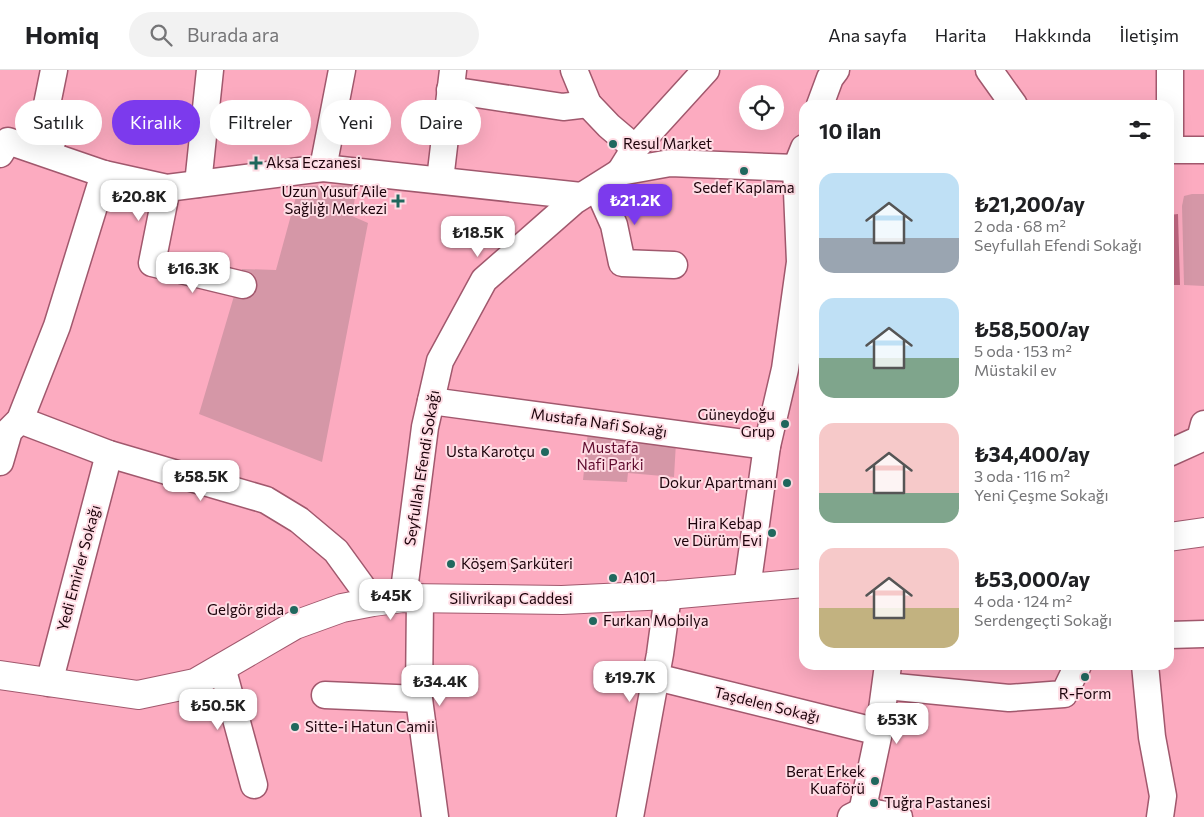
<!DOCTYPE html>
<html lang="tr">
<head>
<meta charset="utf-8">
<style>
	body { margin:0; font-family:Commissioner,sans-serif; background:#f2f2f2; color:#202124; height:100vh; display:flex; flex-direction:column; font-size:19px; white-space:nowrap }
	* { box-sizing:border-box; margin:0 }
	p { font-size:16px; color:#757577 }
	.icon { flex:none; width:28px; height:28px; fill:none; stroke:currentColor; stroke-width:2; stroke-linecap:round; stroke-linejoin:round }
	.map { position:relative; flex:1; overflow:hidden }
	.panel { position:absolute; left:799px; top:30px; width:375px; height:570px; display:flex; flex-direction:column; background:#fff; border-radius:15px; box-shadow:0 5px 20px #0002 }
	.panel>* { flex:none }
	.top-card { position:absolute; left:15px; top:30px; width:475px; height:45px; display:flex; gap:10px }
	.buttons { position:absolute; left:739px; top:15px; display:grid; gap:10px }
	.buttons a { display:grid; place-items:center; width:45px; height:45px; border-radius:50%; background:#fff; box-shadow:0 5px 20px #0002; font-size:25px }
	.price { position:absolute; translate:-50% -42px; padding:0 11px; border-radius:10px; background:#fff; color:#222; font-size:16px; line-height:32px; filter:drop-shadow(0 1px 2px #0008) }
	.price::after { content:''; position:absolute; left:50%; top:30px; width:15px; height:11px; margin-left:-8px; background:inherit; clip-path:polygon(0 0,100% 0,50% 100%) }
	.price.active { background:#7c3aed; color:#fff }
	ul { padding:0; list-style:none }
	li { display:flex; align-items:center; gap:15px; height:125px; padding:0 20px }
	li span { display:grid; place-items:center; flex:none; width:140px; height:100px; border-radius:15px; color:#555 }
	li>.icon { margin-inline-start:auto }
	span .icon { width:60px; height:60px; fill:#fffc; stroke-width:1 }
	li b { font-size:21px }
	h2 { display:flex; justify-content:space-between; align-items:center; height:60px; padding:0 20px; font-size:21px }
	.pill { padding:0 18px; border-radius:22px; background:#fff; box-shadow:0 5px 20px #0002; font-size:18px; line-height:45px }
	.pill.active { background:#7c3aed; color:#fff }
	header { display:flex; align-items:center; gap:30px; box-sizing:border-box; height:70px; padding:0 25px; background:#fff; border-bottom:1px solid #e0e0e0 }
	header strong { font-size:24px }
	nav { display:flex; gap:28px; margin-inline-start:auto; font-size:18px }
	.search { width:350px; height:45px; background:#f2f2f2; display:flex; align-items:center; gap:12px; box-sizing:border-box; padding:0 18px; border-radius:28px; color:#757577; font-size:19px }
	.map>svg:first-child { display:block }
	.green { fill:#d597a7 }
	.forest { fill:#c16882 }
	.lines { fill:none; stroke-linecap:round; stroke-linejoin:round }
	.minor-casing { stroke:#a1586d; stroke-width:29 }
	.major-casing { stroke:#a1586d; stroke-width:30 }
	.minor { stroke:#fff; stroke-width:26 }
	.major { stroke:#fff; stroke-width:28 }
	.poi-dot { fill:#20685e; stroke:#fedce4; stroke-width:2 }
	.labels { text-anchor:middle; stroke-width:4; stroke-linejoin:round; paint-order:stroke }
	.poi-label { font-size:15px; fill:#1d030b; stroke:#fedce4; text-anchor:start }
	.street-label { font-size:15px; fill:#1d030b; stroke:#fedce4 }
	.park-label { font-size:15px; fill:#5f0b2e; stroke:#fedce4 }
</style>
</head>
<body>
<header>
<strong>Homiq</strong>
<div class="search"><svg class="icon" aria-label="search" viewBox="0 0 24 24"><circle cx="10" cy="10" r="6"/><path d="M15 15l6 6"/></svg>Burada ara</div>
<nav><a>Ana sayfa</a><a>Harita</a><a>Hakkında</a><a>İletişim</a></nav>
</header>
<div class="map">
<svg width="1204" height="747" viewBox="0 0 1204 747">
	<rect width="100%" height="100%" fill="#fcabc0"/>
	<g class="green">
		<path d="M 357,115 L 352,146 L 368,153 L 322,392 L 199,344 L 242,199 L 276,200 L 299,116 Z"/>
		<path d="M 1192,124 L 1204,124 L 1204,216 L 1184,215 L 1182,136 L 1184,126 Z"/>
		<path d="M 588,361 L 676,372 L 674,407 L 628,403 L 627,412 L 583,410 Z"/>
	</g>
	<path class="forest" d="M 1178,144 L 1180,215 L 1169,215 L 1169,145 Z"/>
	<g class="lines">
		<g class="minor-casing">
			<g id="minor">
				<path d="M 574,0 L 588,34 L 609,56 L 635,78 L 620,102"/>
				<path d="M 989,0 L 1014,35"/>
				<path d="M 1170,0 L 1170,80"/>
				<path d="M 450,20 L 563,37 L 588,34"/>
				<path d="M 820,35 L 830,8 L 836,0"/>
				<path d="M 52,72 L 43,54 L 54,0"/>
				<path d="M 635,78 L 706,0"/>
				<path d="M 1169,80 L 1204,80"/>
				<path d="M 0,84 L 8,71 L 104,104 L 167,118 L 323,98 L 581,126"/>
				<path d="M 323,98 L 342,0"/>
				<path d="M 440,110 L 453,0"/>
				<path d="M 198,114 L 210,0"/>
				<path d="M 597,117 L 614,155 L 622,193 L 674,195"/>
				<path d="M 167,118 L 152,193 L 243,215"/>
				<path d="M 431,331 L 767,376"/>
				<path d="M 20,350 L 109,384 L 266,430 L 299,450 L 336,481 L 373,532"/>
				<path d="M 1169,383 L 1200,369 L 1204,354"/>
				<path d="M 0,392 L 9,361 L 20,350 L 57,256 L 104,104"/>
				<path d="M 747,518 L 767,376 L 785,299 L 800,192 L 796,98 L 804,78"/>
				<path d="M 403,528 L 425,357 L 440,291 L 484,210 L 574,131 L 620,102 L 670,93 L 796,98"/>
				<path d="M 420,528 L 419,629 L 435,747"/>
				<path d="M 1169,565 L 1204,564"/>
				<path d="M 1145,595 L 1152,667 L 1163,726 L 1160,747"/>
				<path d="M 222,597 L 254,715"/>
				<path d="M 656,607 L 879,662"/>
				<path d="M 49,613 L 109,384"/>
				<path d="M 886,616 L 1009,628 L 1064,624 L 1078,595"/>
				<path d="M 325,625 L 419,629"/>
				<path d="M 630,747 L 660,584 L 668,525"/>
				<path d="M 851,747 L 863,741 L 899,747"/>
				<path d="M 861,747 L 879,662 L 888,595"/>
			</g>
		</g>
		<g class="major-casing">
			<g id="major">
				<path d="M 1169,467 L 1204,462"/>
				<path d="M 0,605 L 138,625 L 195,613 L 295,555 L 342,538 L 373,532 L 403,528 L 562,530 L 668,525 L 804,513"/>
			</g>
		</g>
		<use href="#minor" class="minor"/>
		<use href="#major" class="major"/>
	</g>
	<g class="poi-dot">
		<circle cx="613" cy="74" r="5"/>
		<path d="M253.5 85.5h5v5h5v5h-5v5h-5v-5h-5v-5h5z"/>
		<circle cx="744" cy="101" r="5"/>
		<path d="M395.5 123.5h5v5h5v5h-5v5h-5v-5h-5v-5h5z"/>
		<circle cx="785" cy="354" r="5"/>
		<circle cx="545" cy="382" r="5"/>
		<circle cx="787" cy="413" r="5"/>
		<circle cx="772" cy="463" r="5"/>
		<circle cx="451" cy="494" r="5"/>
		<circle cx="613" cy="508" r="5"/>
		<circle cx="294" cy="540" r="5"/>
		<circle cx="593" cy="551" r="5"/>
		<circle cx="1085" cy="607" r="5"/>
		<circle cx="295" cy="657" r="5"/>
		<circle cx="875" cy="711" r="5"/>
		<circle cx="874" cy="733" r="5"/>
	</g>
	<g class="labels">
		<g class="poi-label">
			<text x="623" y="79">Resul Market</text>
			<text x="266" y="98">Aksa Eczanesi</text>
			<text x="744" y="123" text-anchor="middle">Sedef Kaplama</text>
			<text x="387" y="127" text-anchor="end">Uzun Yusuf Aile<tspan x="387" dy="17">Sağlığı Merkezi</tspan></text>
			<text x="775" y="350" text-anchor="end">Güneydoğu<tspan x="775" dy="17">Grup</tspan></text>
			<text x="535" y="387" text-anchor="end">Usta Karotçu</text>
			<text x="777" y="418" text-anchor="end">Dokur Apartmanı</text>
			<text x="762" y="459" text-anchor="end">Hira Kebap<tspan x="762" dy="17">ve Dürüm Evi</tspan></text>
			<text x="461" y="499">Köşem Şarküteri</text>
			<text x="623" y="513">A101</text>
			<text x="284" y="545" text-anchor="end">Gelgör gida</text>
			<text x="603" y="556">Furkan Mobilya</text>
			<text x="1085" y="629" text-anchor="middle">R-Form</text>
			<text x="305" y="662">Sitte-i Hatun Camii</text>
			<text x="865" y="707" text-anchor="end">Berat Erkek<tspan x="865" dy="17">Kuaförü</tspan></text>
			<text x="884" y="738">Tuğra Pastanesi</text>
		</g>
		<g class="street-label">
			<text transform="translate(599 353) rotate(8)" y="5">Mustafa Nafi Sokağı</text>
			<text transform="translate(422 398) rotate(-81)" y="5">Seyfullah Efendi Sokağı</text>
			<text transform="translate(79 498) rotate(-75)" y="5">Yedi Emirler Sokağı</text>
			<text x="511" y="534">Silivrikapı Caddesi</text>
			<text transform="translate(767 635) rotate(14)" y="5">Taşdelen Sokağı</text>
		</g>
		<g class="park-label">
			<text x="610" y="383">Mustafa<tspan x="610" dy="17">Nafi Parki</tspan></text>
		</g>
	</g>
</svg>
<div class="buttons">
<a><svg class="icon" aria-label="locate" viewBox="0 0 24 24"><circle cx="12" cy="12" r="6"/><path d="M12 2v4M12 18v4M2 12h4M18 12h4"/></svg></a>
</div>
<b class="price" style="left:139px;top:152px">₺20.8K</b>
<b class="price active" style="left:635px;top:156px">₺21.2K</b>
<b class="price" style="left:478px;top:188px">₺18.5K</b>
<b class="price" style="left:193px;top:224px">₺16.3K</b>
<b class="price" style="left:201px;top:432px">₺58.5K</b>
<b class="price" style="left:391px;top:551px">₺45K</b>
<b class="price" style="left:630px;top:633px">₺19.7K</b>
<b class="price" style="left:440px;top:637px">₺34.4K</b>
<b class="price" style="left:218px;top:661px">₺50.5K</b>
<b class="price" style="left:897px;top:675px">₺53K</b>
<div class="top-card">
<a class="pill">Satılık</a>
<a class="pill active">Kiralık</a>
<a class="pill">Filtreler</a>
<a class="pill">Yeni</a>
<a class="pill">Daire</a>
</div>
<section class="panel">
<h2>10 ilan<svg class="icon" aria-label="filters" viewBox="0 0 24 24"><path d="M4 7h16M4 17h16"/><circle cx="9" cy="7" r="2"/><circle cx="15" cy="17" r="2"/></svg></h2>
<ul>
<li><span style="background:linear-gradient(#bfe0f5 65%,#9aa5b1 0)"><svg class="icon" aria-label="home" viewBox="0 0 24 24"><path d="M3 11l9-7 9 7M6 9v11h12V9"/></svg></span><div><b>₺21,200/ay</b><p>2 oda · 68 m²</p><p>Seyfullah Efendi Sokağı</p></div></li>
<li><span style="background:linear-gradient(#bfe0f5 60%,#7fa58c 0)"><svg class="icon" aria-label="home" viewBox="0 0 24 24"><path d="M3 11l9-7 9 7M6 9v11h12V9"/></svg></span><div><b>₺58,500/ay</b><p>5 oda · 153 m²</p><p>Müstakil ev</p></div></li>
<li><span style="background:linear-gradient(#f6c9c9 70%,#7fa58c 0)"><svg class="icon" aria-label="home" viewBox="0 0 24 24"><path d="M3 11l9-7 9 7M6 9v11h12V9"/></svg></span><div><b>₺34,400/ay</b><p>3 oda · 116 m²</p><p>Yeni Çeşme Sokağı</p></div></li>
<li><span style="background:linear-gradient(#f6c9c9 60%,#c2b280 0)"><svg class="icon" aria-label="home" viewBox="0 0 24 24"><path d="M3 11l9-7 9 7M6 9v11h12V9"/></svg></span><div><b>₺53,000/ay</b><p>4 oda · 124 m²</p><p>Serdengeçti Sokağı</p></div></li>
</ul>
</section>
</div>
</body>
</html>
